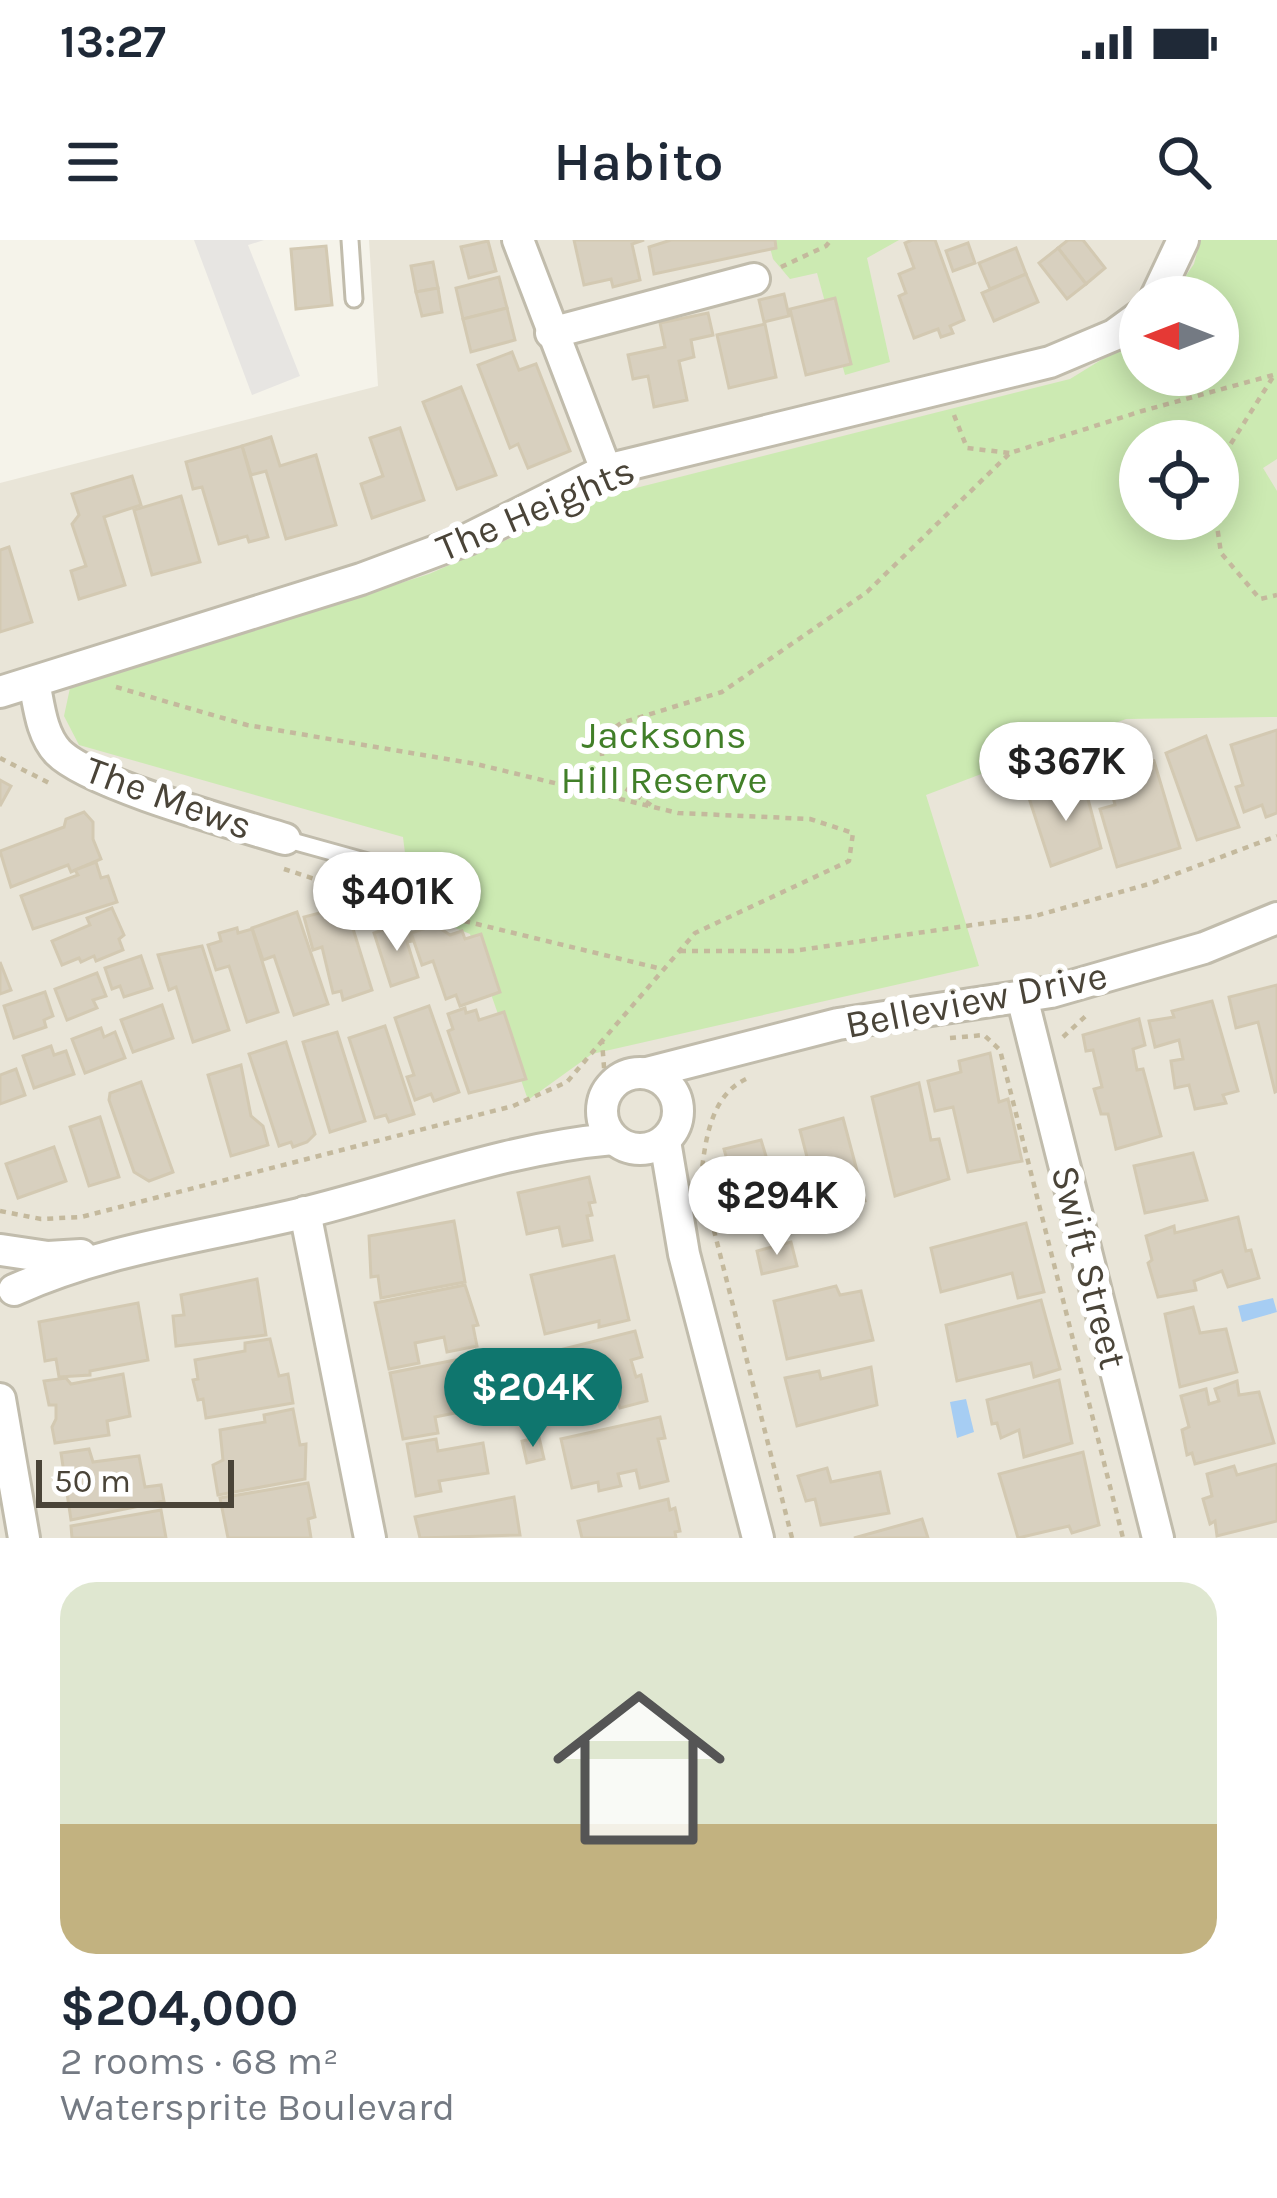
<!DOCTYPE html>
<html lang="en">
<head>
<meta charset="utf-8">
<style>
	body { margin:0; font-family:Karla,sans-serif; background:#f6f6f7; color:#1f2937; height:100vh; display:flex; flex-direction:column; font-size:45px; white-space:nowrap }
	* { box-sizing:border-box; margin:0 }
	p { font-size:39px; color:#747a83 }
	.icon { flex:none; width:66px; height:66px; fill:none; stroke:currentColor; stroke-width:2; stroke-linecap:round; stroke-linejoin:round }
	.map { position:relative; height:1298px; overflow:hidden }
	.sheet { display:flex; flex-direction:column; background:#fff; flex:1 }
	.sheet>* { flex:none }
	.needle { width:78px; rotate:270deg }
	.fabs { position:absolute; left:1119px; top:36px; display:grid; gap:24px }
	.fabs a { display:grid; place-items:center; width:120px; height:120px; border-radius:50%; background:#fff; box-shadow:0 6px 30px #0003; font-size:60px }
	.scale { position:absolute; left:36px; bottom:30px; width:198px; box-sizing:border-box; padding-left:12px; border:6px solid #4a4438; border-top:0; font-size:33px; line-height:42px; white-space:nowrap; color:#4a4438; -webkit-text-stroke:9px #fff; paint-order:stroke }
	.price { position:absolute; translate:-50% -102px; padding:0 27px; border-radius:42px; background:#fff; color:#222; font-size:39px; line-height:78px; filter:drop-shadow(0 3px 6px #0008) }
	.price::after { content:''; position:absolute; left:50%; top:72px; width:36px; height:27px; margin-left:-18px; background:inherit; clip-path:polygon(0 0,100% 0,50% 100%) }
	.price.on { background:#0f766e; color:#fff }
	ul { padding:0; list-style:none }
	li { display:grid; align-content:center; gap:24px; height:636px; padding:0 60px }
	li span { display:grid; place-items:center; height:372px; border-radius:36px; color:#555 }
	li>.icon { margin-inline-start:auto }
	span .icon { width:216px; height:216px; fill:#fffc; stroke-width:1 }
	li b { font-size:51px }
	.status { display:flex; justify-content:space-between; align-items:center; height:84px; padding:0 60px; background:#fff; direction:ltr }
	.status svg { height:33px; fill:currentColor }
	header { display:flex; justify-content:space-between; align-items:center; height:156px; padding:0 60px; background:#fff; font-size:54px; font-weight:600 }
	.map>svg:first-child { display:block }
	.residential { fill:#e9e5d8; fill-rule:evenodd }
	.green { fill:#cceab2; fill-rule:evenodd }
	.parking { fill:#e7e5e2 }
	.water { fill:#a6cdf3 }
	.building { fill:#d8d0bf; stroke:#d3c9b2; stroke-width:3 }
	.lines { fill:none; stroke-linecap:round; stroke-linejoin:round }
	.service-casing { stroke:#c1bcac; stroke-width:21 }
	.minor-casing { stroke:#c1bcac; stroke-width:36 }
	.path { stroke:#c4b99d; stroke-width:4.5; stroke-dasharray:6 6; stroke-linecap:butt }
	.service { stroke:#fff; stroke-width:15 }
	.minor { stroke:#fff; stroke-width:30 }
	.labels { text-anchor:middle; stroke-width:12; stroke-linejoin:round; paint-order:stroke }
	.street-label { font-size:39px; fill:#4a4438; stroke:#fff }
	.park-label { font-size:39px; fill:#417f28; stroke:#fff }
</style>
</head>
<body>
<div class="status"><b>13:27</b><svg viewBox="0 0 49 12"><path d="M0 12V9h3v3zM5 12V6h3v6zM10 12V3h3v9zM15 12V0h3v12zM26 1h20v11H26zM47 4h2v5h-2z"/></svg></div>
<header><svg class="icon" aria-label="menu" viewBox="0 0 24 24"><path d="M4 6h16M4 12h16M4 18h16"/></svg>Habito<svg class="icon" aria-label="search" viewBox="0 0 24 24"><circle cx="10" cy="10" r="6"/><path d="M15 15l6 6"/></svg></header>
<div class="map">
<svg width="1277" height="1298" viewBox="0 0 1277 1298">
	<rect width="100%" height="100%" fill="#f5f3ea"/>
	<path class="residential" d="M 369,0 L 1277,0 L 1277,1298 L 0,1298 L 0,243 L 378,146 ZM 1140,57 L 1218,57 L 1218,135 L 1140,135 ZM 1140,201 L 1218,201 L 1218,279 L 1140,279 Z"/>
	<g class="green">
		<path d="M 768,0 L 899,0 L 867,18 L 890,122 L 845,135 L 817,33 L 790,39 L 773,19 Z"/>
		<path d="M 1200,0 L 1277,0 L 1277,219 L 1263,228 L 1277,251 L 1277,477 L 1126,479 L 926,555 L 979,726 L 592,814 L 528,860 L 470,694 L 412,670 L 403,597 L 79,505 L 64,476 L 70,448 L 429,334 L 608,255 L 1070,139 L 1140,96 L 1140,135 L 1218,135 L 1218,57 L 1171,57 L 1194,24 ZM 1140,201 L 1218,201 L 1218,279 L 1140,279 Z"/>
	</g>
	<path class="parking" d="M 194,0 L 264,0 L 248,5 L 300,136 L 252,155 Z"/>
	<g class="water">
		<path d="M 1273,1058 L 1277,1072 L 1242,1082 L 1238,1066 Z"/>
		<path d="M 966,1159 L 974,1192 L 957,1198 L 950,1162 Z"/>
	</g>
	<g class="building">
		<path d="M 574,0 L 644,0 L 632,4 L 640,40 L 613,47 L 611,39 L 584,45 Z"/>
		<path d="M 671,0 L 775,0 L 776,8 L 654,34 L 649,7 Z"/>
		<path d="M 912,0 L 935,0 L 964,80 L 950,86 L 953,93 L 941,97 L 938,89 L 914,98 L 899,56 L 906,53 L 899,34 L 914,28 L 905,3 Z"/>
		<path d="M 1068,0 L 1083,0 L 1105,28 L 1086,44 L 1058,8 Z"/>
		<path d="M 488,1 L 496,31 L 469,38 L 461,7 Z"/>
		<path d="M 968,3 L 975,23 L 953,31 L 946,11 Z"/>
		<path d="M 326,6 L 332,65 L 296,69 L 291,9 Z"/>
		<path d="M 1016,8 L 1026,34 L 990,49 L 979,23 Z"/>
		<path d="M 1058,8 L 1086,44 L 1067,59 L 1039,23 Z"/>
		<path d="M 433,22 L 438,48 L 416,52 L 411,26 Z"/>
		<path d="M 1026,34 L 1038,62 L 994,81 L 982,53 Z"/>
		<path d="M 499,37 L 507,68 L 463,79 L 456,48 Z"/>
		<path d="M 438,48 L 442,72 L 422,76 L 416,52 Z"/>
		<path d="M 784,54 L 789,76 L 764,82 L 759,60 Z"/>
		<path d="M 835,58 L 851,124 L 806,135 L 790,69 Z"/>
		<path d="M 507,68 L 515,100 L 471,112 L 463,79 Z"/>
		<path d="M 708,73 L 713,95 L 691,100 L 694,117 L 679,121 L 687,160 L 654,167 L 648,136 L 633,139 L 628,115 L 665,107 L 660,83 Z"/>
		<path d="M 765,84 L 776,137 L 729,148 L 717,95 Z"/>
		<path d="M 512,112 L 519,130 L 536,124 L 570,211 L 528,228 L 518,204 L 510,208 L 478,125 Z"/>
		<path d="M 461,147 L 496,235 L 457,249 L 423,162 Z"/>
		<path d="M 400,188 L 424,260 L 372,278 L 361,244 L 383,236 L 370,198 Z"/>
		<path d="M 271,197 L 280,226 L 316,215 L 336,285 L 286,299 L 266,231 L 251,235 L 242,206 Z"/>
		<path d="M 242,206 L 268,297 L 249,302 L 247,296 L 219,304 L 202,247 L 193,249 L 186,222 Z"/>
		<path d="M 132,236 L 141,265 L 104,277 L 125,345 L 79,359 L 71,331 L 86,326 L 72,284 L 79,275 L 72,254 Z"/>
		<path d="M 181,256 L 200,322 L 152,335 L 134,270 Z"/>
		<path d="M 9,307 L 32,382 L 0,392 L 0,310 Z"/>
		<path d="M 1277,490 L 1277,573 L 1266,577 L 1262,565 L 1244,572 L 1236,547 L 1243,545 L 1231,505 Z"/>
		<path d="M 1206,496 L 1239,587 L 1197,600 L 1166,513 Z"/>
		<path d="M 1154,521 L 1180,608 L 1117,627 L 1100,569 L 1115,565 L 1108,537 Z"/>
		<path d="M 0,540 L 11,546 L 0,566 Z"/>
		<path d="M 1084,544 L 1101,608 L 1051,626 L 1029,558 Z"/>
		<path d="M 84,572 L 93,582 L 93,599 L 101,619 L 71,632 L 68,625 L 11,647 L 0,611 L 64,587 L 66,579 Z"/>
		<path d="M 96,622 L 101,638 L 108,636 L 117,662 L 33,689 L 21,656 L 78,635 L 75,630 Z"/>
		<path d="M 346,666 L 372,750 L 343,760 L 341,751 L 333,753 L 322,707 L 313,710 L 304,677 Z"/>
		<path d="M 112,668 L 124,695 L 119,699 L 123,710 L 96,721 L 94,716 L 81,722 L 79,718 L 62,725 L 52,701 L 90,685 L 87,678 Z"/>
		<path d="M 297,672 L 328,764 L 294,775 L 274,716 L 263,720 L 252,688 Z"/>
		<path d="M 406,682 L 412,701 L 407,702 L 418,737 L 391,746 L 374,693 Z"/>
		<path d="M 435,685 L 450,695 L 462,691 L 465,699 L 481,694 L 500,752 L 460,766 L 456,755 L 446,759 L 433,721 L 422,725 L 411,693 Z"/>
		<path d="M 237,688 L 238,693 L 252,689 L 278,772 L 247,782 L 229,726 L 216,730 L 208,705 L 221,701 L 219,693 Z"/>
		<path d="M 202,706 L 229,790 L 193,802 L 176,747 L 169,750 L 158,715 Z"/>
		<path d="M 141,716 L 152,748 L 124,757 L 120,746 L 112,749 L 105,728 Z"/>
		<path d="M 0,722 L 11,750 L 0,754 Z"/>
		<path d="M 97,733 L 106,756 L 93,760 L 97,768 L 67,780 L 55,749 Z"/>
		<path d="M 1277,745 L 1277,851 L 1275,852 L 1258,782 L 1236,788 L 1229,757 Z"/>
		<path d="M 45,752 L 53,776 L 44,780 L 46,787 L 14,798 L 4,766 Z"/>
		<path d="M 1212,761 L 1238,851 L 1223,855 L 1226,863 L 1195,869 L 1189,845 L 1175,848 L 1171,821 L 1183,819 L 1179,800 L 1155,807 L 1149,781 L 1174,777 L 1172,771 Z"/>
		<path d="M 162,765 L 173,798 L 133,812 L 121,780 Z"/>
		<path d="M 429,766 L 459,852 L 434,861 L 431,854 L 415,860 L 407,837 L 414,835 L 395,778 Z"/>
		<path d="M 465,768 L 466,773 L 476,770 L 479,780 L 504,772 L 526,839 L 469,853 L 448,791 L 453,789 L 448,774 Z"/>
		<path d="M 1139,779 L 1145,805 L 1133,809 L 1137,830 L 1143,829 L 1161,896 L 1116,909 L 1108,874 L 1101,874 L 1094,849 L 1102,847 L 1093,810 L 1086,811 L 1083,795 Z"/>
		<path d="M 385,786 L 414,874 L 389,882 L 386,875 L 375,878 L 349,798 Z"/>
		<path d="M 101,788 L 104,797 L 115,792 L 125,818 L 85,833 L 72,799 Z"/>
		<path d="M 337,792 L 365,881 L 330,892 L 303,802 Z"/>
		<path d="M 286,802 L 315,894 L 307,902 L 293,907 L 291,902 L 279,906 L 249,814 Z"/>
		<path d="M 51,806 L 54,815 L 66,811 L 74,834 L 34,848 L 23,816 Z"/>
		<path d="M 990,813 L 999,862 L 1008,859 L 1022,921 L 968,932 L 953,867 L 935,871 L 928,841 L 961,832 L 959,821 Z"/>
		<path d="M 241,825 L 251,876 L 263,886 L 268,905 L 231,916 L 208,835 Z"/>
		<path d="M 16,829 L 25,855 L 0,864 L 0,835 Z"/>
		<path d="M 141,842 L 173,932 L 149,941 L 134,932 L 109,860 L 110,853 Z"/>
		<path d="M 919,843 L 931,900 L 939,899 L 949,939 L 895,956 L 872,857 Z"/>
		<path d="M 100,877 L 119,937 L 89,946 L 70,887 Z"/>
		<path d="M 843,878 L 865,961 L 821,971 L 800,890 Z"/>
		<path d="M 761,900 L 785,978 L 759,986 L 753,961 L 739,963 L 724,909 Z"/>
		<path d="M 54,907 L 66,941 L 18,958 L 6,924 Z"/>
		<path d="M 1193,913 L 1207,960 L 1145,973 L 1134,926 Z"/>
		<path d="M 589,937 L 595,962 L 589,963 L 592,975 L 587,976 L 592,1000 L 563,1006 L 559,987 L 527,994 L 518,953 Z"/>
		<path d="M 1238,977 L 1246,1011 L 1251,1010 L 1259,1038 L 1228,1047 L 1222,1031 L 1194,1041 L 1196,1050 L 1158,1057 L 1148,1023 L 1152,1020 L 1146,996 L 1174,986 L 1175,993 Z"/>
		<path d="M 454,981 L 465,1042 L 381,1058 L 378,1036 L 371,1037 L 369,996 Z"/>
		<path d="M 1026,983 L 1044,1052 L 1018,1058 L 1012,1033 L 941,1052 L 931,1008 Z"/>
		<path d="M 791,1002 L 797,1026 L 762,1034 L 757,1011 Z"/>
		<path d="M 614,1016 L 629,1080 L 599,1087 L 599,1081 L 545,1094 L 531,1035 Z"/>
		<path d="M 257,1039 L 266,1095 L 176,1106 L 173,1076 L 184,1075 L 181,1055 Z"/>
		<path d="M 465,1045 L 478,1085 L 473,1086 L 477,1106 L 447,1112 L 444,1097 L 415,1103 L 419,1123 L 389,1129 L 375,1063 Z"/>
		<path d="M 836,1046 L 840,1055 L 861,1051 L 873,1100 L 787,1119 L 774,1061 Z"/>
		<path d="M 1041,1060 L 1060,1129 L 1034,1137 L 1031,1123 L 957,1141 L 946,1085 Z"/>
		<path d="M 138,1063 L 148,1120 L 90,1131 L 90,1135 L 59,1137 L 56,1119 L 45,1121 L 39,1082 Z"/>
		<path d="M 1193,1067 L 1200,1093 L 1226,1089 L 1237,1132 L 1180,1147 L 1165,1074 Z"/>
		<path d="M 635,1091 L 642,1117 L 631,1120 L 636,1137 L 641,1135 L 647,1161 L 620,1168 L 618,1162 L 567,1175 L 551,1112 Z"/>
		<path d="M 270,1099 L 279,1136 L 288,1134 L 293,1163 L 206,1178 L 203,1159 L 198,1160 L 193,1140 L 198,1139 L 195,1120 L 245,1111 L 245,1103 Z"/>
		<path d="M 485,1114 L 493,1157 L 474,1161 L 475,1169 L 435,1177 L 438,1193 L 403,1199 L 390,1133 Z"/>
		<path d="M 871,1127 L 877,1165 L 797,1186 L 785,1138 L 819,1131 L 821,1139 Z"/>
		<path d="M 123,1134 L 130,1176 L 107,1181 L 109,1195 L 55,1203 L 52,1187 L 56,1179 L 56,1165 L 49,1165 L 44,1141 L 66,1138 L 71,1144 Z"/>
		<path d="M 1059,1140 L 1072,1203 L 1024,1217 L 1019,1190 L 1001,1198 L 997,1183 L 992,1184 L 987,1160 Z"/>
		<path d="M 1237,1141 L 1239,1155 L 1259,1152 L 1274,1203 L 1195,1224 L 1192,1213 L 1187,1215 L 1182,1190 L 1189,1187 L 1181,1156 L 1206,1149 L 1209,1164 L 1219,1161 L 1215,1149 Z"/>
		<path d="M 293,1169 L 300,1205 L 306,1204 L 305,1239 L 218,1255 L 213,1225 L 223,1220 L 220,1190 L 265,1182 L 264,1175 Z"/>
		<path d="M 660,1177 L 665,1198 L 658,1199 L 668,1241 L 640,1248 L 636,1230 L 618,1234 L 621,1246 L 599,1251 L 598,1242 L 572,1248 L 561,1199 Z"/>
		<path d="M 539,1197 L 544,1219 L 527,1223 L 522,1201 Z"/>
		<path d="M 436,1199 L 438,1211 L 483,1203 L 488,1233 L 439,1241 L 441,1251 L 416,1256 L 407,1204 Z"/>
		<path d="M 89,1209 L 93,1222 L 139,1216 L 145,1247 L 161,1245 L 164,1261 L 71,1280 L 61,1213 Z"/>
		<path d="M 1083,1212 L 1099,1285 L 1072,1293 L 1069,1286 L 1018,1298 L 999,1234 Z"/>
		<path d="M 1277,1224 L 1277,1281 L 1217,1296 L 1215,1281 L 1210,1284 L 1203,1259 L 1212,1256 L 1207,1234 L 1234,1226 L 1237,1235 Z"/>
		<path d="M 827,1228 L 831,1242 L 880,1232 L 889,1273 L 821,1285 L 815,1259 L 806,1261 L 798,1236 Z"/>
		<path d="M 308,1243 L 315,1277 L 308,1279 L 311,1298 L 228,1298 L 220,1258 Z"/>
		<path d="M 514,1257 L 520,1295 L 420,1298 L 415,1277 Z"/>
		<path d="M 668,1259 L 670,1270 L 675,1268 L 680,1291 L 675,1292 L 676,1298 L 582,1298 L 578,1281 Z"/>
		<path d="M 161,1270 L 166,1298 L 72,1298 L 71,1286 Z"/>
		<path d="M 922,1279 L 928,1298 L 854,1298 Z"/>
	</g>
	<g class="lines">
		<g class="service-casing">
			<g id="service">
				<path d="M 350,0 L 354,59"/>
				<path d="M 285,599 L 368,622"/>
			</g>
		</g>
		<g class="minor-casing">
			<g id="minor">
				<path d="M 518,0 L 606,230"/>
				<path d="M 1156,57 L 1183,0"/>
				<path d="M 551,93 L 754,39"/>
				<path d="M 34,442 C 39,465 41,494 58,512 C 89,544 236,584 285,599"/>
				<path d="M 0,452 L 361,339 L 468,299 L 606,230 L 1050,122 L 1114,95 L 1140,76"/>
				<path d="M 1022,757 L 1158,1298"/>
				<circle cx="640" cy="871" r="38"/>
				<path d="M 647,833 L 838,784 L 1051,752 L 1204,708 L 1277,678"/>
				<path d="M 665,901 L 684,1014 L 758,1298"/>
				<path d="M 305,972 L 370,1298"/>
				<path d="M 1,1010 L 48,1017 L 81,1015"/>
				<path d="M 14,1050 C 105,1009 202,997 299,974 C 403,949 505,908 613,899"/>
				<path d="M 0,1159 L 24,1298"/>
			</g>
		</g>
		<g class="path">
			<path d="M 781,27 L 826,6 L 831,0"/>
			<path d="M 954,175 L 967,208 L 1010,213"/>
			<path d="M 1218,224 L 1273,137"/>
			<path d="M 1216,279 L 1221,313 L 1260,359 L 1277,355"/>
			<path d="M 116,447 L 247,485 L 476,524 L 678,573 L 810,579 L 853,593 L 849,621 L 695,693 L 602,801 L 606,853"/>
			<path d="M 0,518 L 49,543"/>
			<path d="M 651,565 C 619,543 598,539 602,497 L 621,483 L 722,452 L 867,352 L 1010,213 L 1142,171 L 1277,134"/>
			<path d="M 284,629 L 382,661"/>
			<path d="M 374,639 L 382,661 L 662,729"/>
			<path d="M 680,711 L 793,711 L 1035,676 L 1149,644 L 1277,596"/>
			<path d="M 1063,797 L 1089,773"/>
			<path d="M 950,798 L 984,795 L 1000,810 L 1123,1298"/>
			<path d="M 701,938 C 705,902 710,856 746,839"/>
			<path d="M 705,955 L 792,1298"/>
			<path d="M 0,971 L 41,979 L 81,977 L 513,866 L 567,842 L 602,801"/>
		</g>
		<use href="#service" class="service"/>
		<use href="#minor" class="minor"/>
	</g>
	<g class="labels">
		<g class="street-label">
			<text transform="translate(535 268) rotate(-23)" y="14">The Heights</text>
			<text transform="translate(169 557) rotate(20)" y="14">The Mews</text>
			<text transform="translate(976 759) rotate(-11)" y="14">Belleview Drive</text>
			<text transform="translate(1090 1027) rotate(76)" y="14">Swift Street</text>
		</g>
		<g class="park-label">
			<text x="664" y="508">Jacksons<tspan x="664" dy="45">Hill Reserve</tspan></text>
		</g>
	</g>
</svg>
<div class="fabs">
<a><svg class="needle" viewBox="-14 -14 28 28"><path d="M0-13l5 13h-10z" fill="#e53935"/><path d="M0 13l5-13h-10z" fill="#747a83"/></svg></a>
<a><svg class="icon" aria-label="locate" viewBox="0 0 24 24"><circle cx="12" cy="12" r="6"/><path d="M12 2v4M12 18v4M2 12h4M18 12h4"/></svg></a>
</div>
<div class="scale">50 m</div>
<b class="price" style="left:1066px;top:584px">$367K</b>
<b class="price" style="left:397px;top:714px">$401K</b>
<b class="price" style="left:777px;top:1018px">$294K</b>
<b class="price on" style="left:533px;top:1210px">$204K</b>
</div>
<section class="sheet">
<ul>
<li><span style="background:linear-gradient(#dfe7d0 65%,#c2b280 0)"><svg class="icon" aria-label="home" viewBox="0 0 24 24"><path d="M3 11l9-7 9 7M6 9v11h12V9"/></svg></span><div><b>$204,000</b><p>2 rooms · 68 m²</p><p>Watersprite Boulevard</p></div></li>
</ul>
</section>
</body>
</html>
